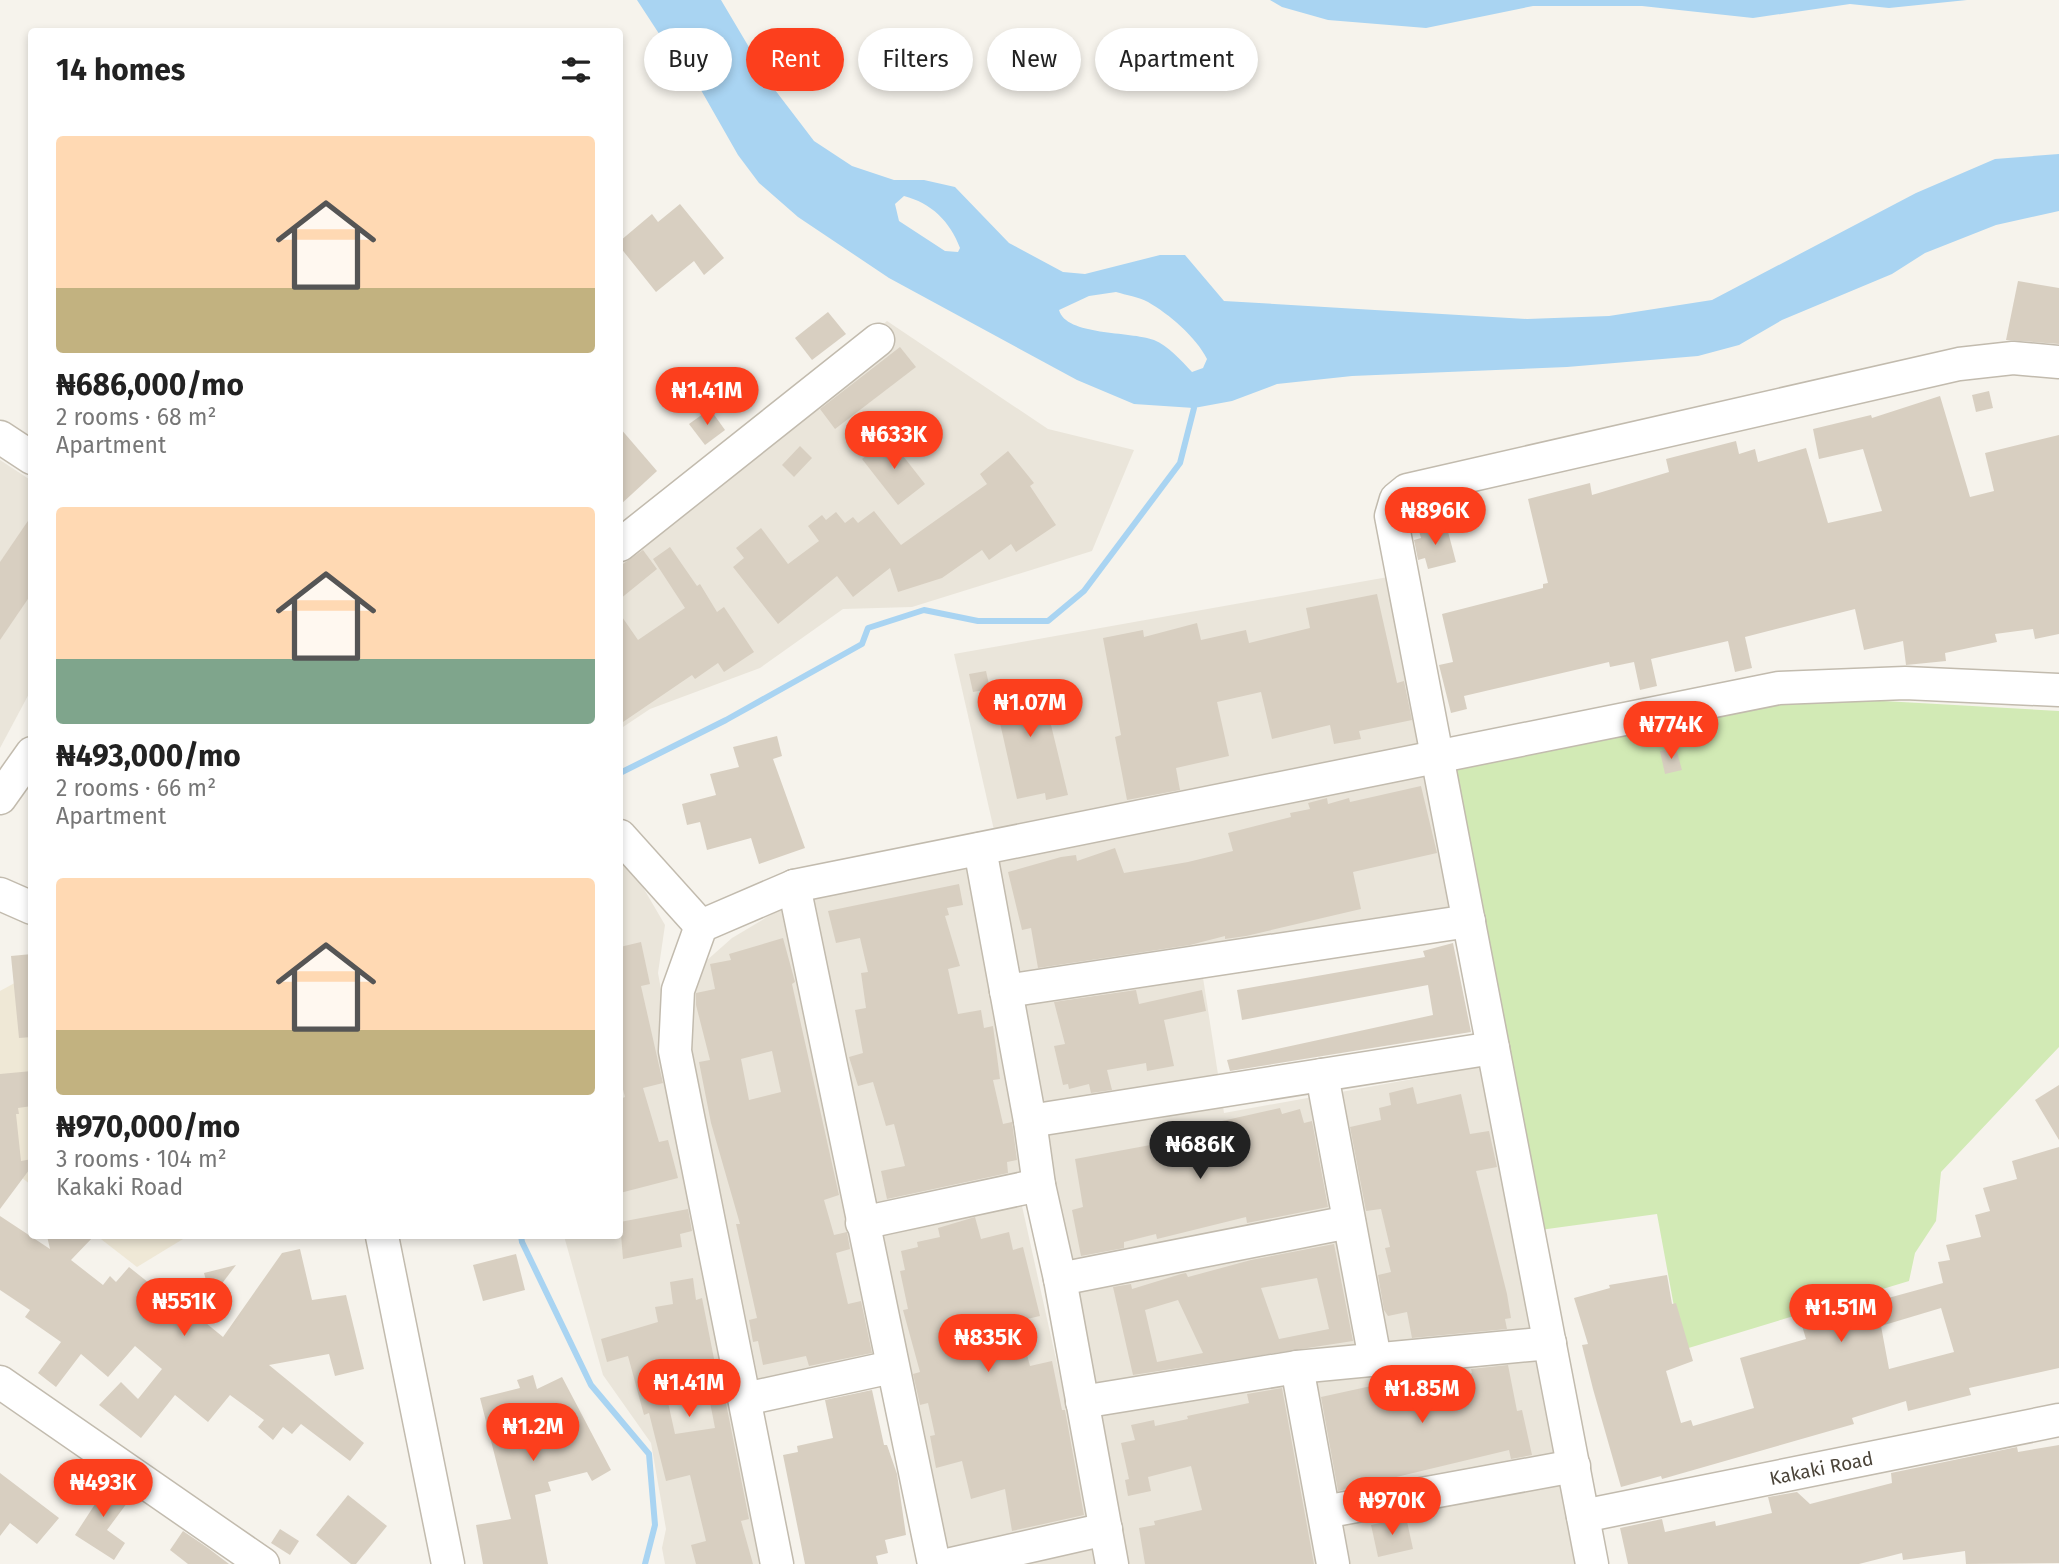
<!DOCTYPE html>
<html lang="en">
<head>
<meta charset="utf-8">
<style>
	body { margin:0; font-family:"Fira Sans",sans-serif; background:#f6f6f6; color:#222; height:100vh; display:flex; flex-direction:column; font-size:26px; white-space:nowrap }
	* { box-sizing:border-box; margin:0 }
	p { font-size:23px; color:#767676 }
	.icon { flex:none; width:38px; height:38px; fill:none; stroke:currentColor; stroke-width:2; stroke-linecap:round; stroke-linejoin:round }
	.map { position:relative; flex:1; overflow:hidden }
	.side { position:absolute; left:28px; top:28px; width:595px; height:1211px; display:flex; flex-direction:column; background:#fff; border-radius:7px; box-shadow:0 4px 10px #0003 }
	.side>* { flex:none }
	.hud { position:absolute; left:644px; top:28px; width:665px; height:63px; display:flex; gap:14px }
	.price { position:absolute; translate:-50% -60px; padding:0 16px; border-radius:24px; background:#fc3f1d; color:#fff; font-size:23px; line-height:46px; filter:drop-shadow(0 2px 4px #0008) }
	.price::after { content:''; position:absolute; left:50%; top:42px; width:21px; height:16px; margin-left:-10px; background:inherit; clip-path:polygon(0 0,100% 0,50% 100%) }
	.price.current { background:#222; color:#fff }
	ul { padding:0; list-style:none }
	li { display:grid; align-content:center; gap:14px; height:371px; padding:0 28px }
	li span { display:grid; place-items:center; height:217px; border-radius:7px; color:#555 }
	li>.icon { margin-inline-start:auto }
	span .icon { width:126px; height:126px; fill:#fffc; stroke-width:1 }
	li b { font-size:30px }
	h2 { display:flex; justify-content:space-between; align-items:center; height:84px; padding:0 28px; font-size:30px }
	.chip { padding:0 24px; border-radius:32px; background:#fff; box-shadow:0 4px 10px #0003; font-size:24px; line-height:63px }
	.chip.current { background:#fc3f1d; color:#fff }
	.map>svg:first-child { display:block }
	.residential { fill:#eae5da }
	.education { fill:#efe8d6 }
	.green { fill:#d2eab5 }
	.water { fill:#a9d4f2; fill-rule:evenodd }
	.lines { fill:none; stroke-linecap:round; stroke-linejoin:round }
	.stream { stroke:#a9d4f2; stroke-width:6 }
	.building { fill:#d8cfc1; fill-rule:evenodd }
	.minor-casing { stroke:#c2bbae; stroke-width:35 }
	.minor { stroke:#fff; stroke-width:32 }
	.labels { text-anchor:middle; stroke-width:6; stroke-linejoin:round; paint-order:stroke }
	.street-label { font-size:19px; fill:#4b4439; stroke:#fff }
</style>
</head>
<body>
<div class="map">
<svg width="2059" height="1564" viewBox="0 0 2059 1564">
	<rect width="100%" height="100%" fill="#f6f3ec"/>
	<g class="residential">
		<path d="M 887,321 L 1048,429 L 1134,450 L 1092,551 L 912,607 L 843,609 L 760,668 L 650,709 L 620,729 L 620,549 Z"/>
		<path d="M 0,460 L 32,481 L 31,690 L 0,748 Z"/>
		<path d="M 1388,577 L 1427,751 L 996,839 L 954,654 Z"/>
		<path d="M 1426,771 L 1453,912 L 1199,952 L 1224,1113 L 1485,1066 L 1584,1564 L 1127,1564 L 996,862 Z"/>
		<path d="M 620,848 L 665,925 L 658,973 L 766,1564 L 665,1564 L 662,1548 L 666,1529 L 651,1443 L 603,1375 L 564,1236 L 620,1236 Z"/>
		<path d="M 974,866 L 1030,1182 L 871,1216 L 807,892 Z"/>
		<path d="M 794,901 L 887,1364 L 747,1394 L 691,1074 L 688,977 L 732,938 Z"/>
		<path d="M 1020,1197 L 1093,1526 L 944,1557 L 880,1227 Z"/>
		<path d="M 1100,1544 L 1104,1564 L 1005,1564 Z"/>
	</g>
	<g class="education">
		<path d="M 31,974 L 31,1185 L 11,1169 L 0,1099 L 0,991 Z"/>
		<path d="M 97,1236 L 182,1236 L 183,1239 L 137,1267 Z"/>
	</g>
	<path class="green" d="M 1813,697 L 2059,711 L 2059,1047 L 1941,1172 L 1936,1221 L 1915,1253 L 1909,1281 L 1682,1350 L 1657,1214 L 1540,1230 L 1454,768 Z"/>
	<g class="water">
		<path d="M 637,0 L 721,0 L 772,86 L 814,141 L 852,166 L 894,180 L 924,180 L 955,187 L 1009,243 L 1063,272 L 1085,274 L 1160,255 L 1185,255 L 1224,301 L 1527,319 L 1609,316 L 1712,300 L 1916,193 L 1995,159 L 2059,154 L 2059,211 L 1996,225 L 1925,253 L 1892,274 L 1782,320 L 1739,345 L 1698,356 L 1567,367 L 1352,376 L 1277,384 L 1232,401 L 1194,408 L 1134,404 L 1077,380 L 889,278 L 798,217 L 759,183 L 738,155 L 697,83 L 669,49 ZM 904,196 C 931,203 950,221 960,248 L 958,252 L 945,251 L 899,221 L 895,204 ZM 1116,292 C 1126,295 1139,297 1148,302 C 1169,314 1196,337 1207,359 L 1203,368 L 1192,372 C 1181,360 1168,346 1154,340 C 1130,331 1066,336 1059,310 L 1089,296 Z"/>
		<path d="M 1270,0 L 1967,0 L 1889,8 L 1850,4 L 1753,18 L 1642,6 L 1533,6 L 1426,28 L 1328,20 L 1282,7 Z"/>
	</g>
	<g class="lines">
		<g class="stream">
			<path d="M 620,773 L 726,720 L 862,644 L 868,628 L 924,610 L 978,621 L 1048,621 L 1084,591 L 1180,463 L 1194,408 L 1192,403"/>
			<path d="M 521,1236 L 522,1242 L 591,1385 L 649,1454 L 655,1525 L 645,1564"/>
		</g>
	</g>
	<g class="building">
		<path d="M 680,204 L 724,258 L 704,275 L 694,261 L 656,292 L 620,247 L 620,241 L 652,214 L 658,222 Z"/>
		<path d="M 2018,281 L 2059,288 L 2059,344 L 2006,340 Z"/>
		<path d="M 828,312 L 846,334 L 812,360 L 795,338 Z"/>
		<path d="M 900,347 L 916,367 L 835,429 L 820,409 Z"/>
		<path d="M 1989,391 L 1993,408 L 1976,412 L 1972,395 Z"/>
		<path d="M 1940,396 L 1970,497 L 1994,491 L 1985,453 L 2059,435 L 2059,634 L 2035,639 L 2033,629 L 1995,634 L 1997,642 L 1945,653 L 1946,661 L 1906,665 L 1903,641 L 1864,650 L 1855,609 L 1745,637 L 1752,668 L 1735,672 L 1728,641 L 1651,659 L 1657,686 L 1640,690 L 1634,662 L 1610,667 L 1609,662 L 1464,696 L 1467,709 L 1451,713 L 1439,665 L 1453,662 L 1442,614 L 1543,588 L 1543,584 L 1548,583 L 1528,499 L 1590,483 L 1592,495 L 1669,472 L 1666,459 L 1736,441 L 1739,454 L 1755,449 L 1758,462 L 1806,448 L 1828,523 L 1882,511 L 1863,449 L 1819,459 L 1813,429 L 1871,415 L 1872,418 Z"/>
		<path d="M 710,409 L 725,430 L 705,445 L 689,424 Z"/>
		<path d="M 620,428 L 657,471 L 620,505 Z"/>
		<path d="M 889,438 L 925,484 L 898,505 L 862,459 Z"/>
		<path d="M 800,446 L 812,458 L 794,477 L 782,465 Z"/>
		<path d="M 1008,451 L 1034,483 L 1030,486 L 1056,525 L 1016,552 L 1011,544 L 989,560 L 982,550 L 942,578 L 898,592 L 890,568 L 853,597 L 837,576 L 778,624 L 733,567 L 744,558 L 736,548 L 761,528 L 788,564 L 819,541 L 808,526 L 822,515 L 826,520 L 836,512 L 845,523 L 853,517 L 858,523 L 874,511 L 901,545 L 987,484 L 980,474 Z"/>
		<path d="M 32,515 L 32,593 L 0,640 L 0,562 Z"/>
		<path d="M 1446,524 L 1456,562 L 1428,569 L 1425,558 L 1418,560 L 1414,540 L 1421,538 L 1419,531 Z"/>
		<path d="M 670,547 L 697,586 L 700,584 L 717,612 L 724,607 L 754,652 L 724,672 L 718,663 L 695,679 L 692,675 L 620,724 L 620,614 L 638,640 L 685,608 L 653,559 Z"/>
		<path d="M 643,550 L 657,569 L 620,599 L 620,566 Z"/>
		<path d="M 1377,594 L 1397,683 L 1404,681 L 1412,720 L 1359,731 L 1361,739 L 1334,744 L 1330,725 L 1272,739 L 1261,692 L 1217,702 L 1229,756 L 1176,768 L 1180,790 L 1127,800 L 1115,737 L 1121,735 L 1103,638 L 1143,630 L 1144,637 L 1197,623 L 1201,640 L 1246,630 L 1249,643 L 1310,628 L 1306,608 Z"/>
		<path d="M 986,671 L 990,689 L 973,692 L 969,674 Z"/>
		<path d="M 1023,680 L 1025,686 L 1045,681 L 1055,724 L 1051,725 L 1068,795 L 1046,800 L 1045,793 L 1017,799 L 992,687 Z"/>
		<path d="M 777,736 L 782,756 L 773,759 L 805,848 L 759,864 L 751,838 L 707,850 L 700,822 L 687,825 L 682,804 L 716,795 L 710,774 L 739,767 L 733,747 Z"/>
		<path d="M 1676,748 L 1682,770 L 1665,774 L 1660,751 Z"/>
		<path d="M 1421,786 L 1437,853 L 1353,872 L 1361,909 L 1246,936 L 1225,939 L 1225,936 L 1190,945 L 1038,968 L 1031,928 L 1022,930 L 1008,872 L 1061,857 L 1076,855 L 1077,861 L 1115,848 L 1124,873 L 1188,862 L 1233,851 L 1228,833 L 1291,817 L 1290,813 L 1310,809 L 1308,803 L 1327,798 L 1328,804 L 1349,798 L 1350,802 Z"/>
		<path d="M 959,884 L 963,905 L 947,908 L 949,915 L 945,916 L 960,966 L 948,969 L 958,1014 L 981,1010 L 984,1028 L 993,1026 L 1000,1079 L 993,1080 L 1003,1124 L 1012,1122 L 1017,1160 L 1007,1162 L 1008,1173 L 887,1199 L 881,1171 L 905,1166 L 894,1124 L 886,1126 L 873,1082 L 858,1086 L 849,1057 L 863,1053 L 855,1010 L 866,1008 L 861,973 L 868,972 L 860,938 L 836,943 L 828,911 Z"/>
		<path d="M 783,938 L 795,982 L 792,984 L 839,1195 L 824,1200 L 834,1235 L 847,1232 L 850,1249 L 836,1253 L 848,1304 L 861,1301 L 872,1353 L 809,1366 L 806,1356 L 763,1365 L 758,1341 L 753,1342 L 749,1320 L 757,1318 L 736,1224 L 740,1224 L 711,1123 L 699,1062 L 710,1060 L 696,1005 L 696,993 L 715,989 L 710,964 L 731,960 L 729,954 ZM 772,1051 L 781,1092 L 749,1100 L 741,1059 Z"/>
		<path d="M 641,942 L 650,984 L 641,986 L 663,1083 L 643,1088 L 659,1142 L 668,1140 L 678,1178 L 620,1193 L 620,1099 L 625,1097 L 620,1078 L 620,947 Z"/>
		<path d="M 1453,943 L 1471,1032 L 1230,1071 L 1227,1060 L 1433,1015 L 1428,985 L 1242,1020 L 1237,990 L 1425,957 L 1423,951 Z"/>
		<path d="M 32,954 L 32,1037 L 19,1038 L 11,956 Z"/>
		<path d="M 1136,990 L 1139,1004 L 1202,990 L 1206,1011 L 1164,1020 L 1174,1066 L 1147,1071 L 1146,1063 L 1107,1070 L 1112,1090 L 1091,1093 L 1089,1084 L 1069,1089 L 1068,1084 L 1063,1085 L 1054,1046 L 1065,1044 L 1054,1002 Z"/>
		<path d="M 32,1071 L 32,1106 L 18,1108 L 19,1114 L 16,1114 L 21,1161 L 32,1159 L 32,1166 L 0,1209 L 0,1074 Z"/>
		<path d="M 2059,1085 L 2059,1140 L 2035,1100 Z"/>
		<path d="M 1413,1087 L 1417,1104 L 1461,1094 L 1470,1134 L 1489,1131 L 1497,1167 L 1476,1171 L 1507,1294 L 1511,1318 L 1505,1319 L 1507,1329 L 1412,1338 L 1407,1312 L 1388,1316 L 1384,1310 L 1378,1275 L 1391,1272 L 1385,1248 L 1390,1247 L 1381,1209 L 1366,1211 L 1350,1127 L 1381,1120 L 1379,1108 L 1391,1105 L 1389,1093 Z"/>
		<path d="M 1280,1108 L 1282,1114 L 1300,1109 L 1304,1123 L 1312,1121 L 1328,1207 L 1247,1223 L 1246,1217 L 1157,1239 L 1156,1234 L 1124,1242 L 1124,1248 L 1081,1256 L 1072,1210 L 1083,1207 L 1075,1159 L 1215,1133 L 1213,1123 Z"/>
		<path d="M 2059,1147 L 2059,1368 L 1969,1388 L 1971,1395 L 1908,1411 L 1906,1401 L 1852,1418 L 1854,1424 L 1662,1479 L 1661,1476 L 1621,1487 L 1593,1389 L 1582,1345 L 1588,1344 L 1574,1298 L 1610,1288 L 1609,1285 L 1667,1275 L 1672,1304 L 1676,1303 L 1693,1361 L 1666,1371 L 1681,1423 L 1691,1420 L 1693,1426 L 1754,1408 L 1740,1358 L 1806,1339 L 1800,1319 L 1825,1312 L 1826,1315 L 1943,1283 L 1938,1262 L 1950,1260 L 1946,1245 L 1981,1237 L 1975,1215 L 1990,1211 L 1983,1188 L 2017,1179 L 2012,1161 ZM 1941,1308 L 1954,1352 L 1889,1369 L 1881,1326 Z"/>
		<path d="M 688,1209 L 692,1231 L 680,1234 L 682,1247 L 623,1259 L 620,1222 Z"/>
		<path d="M 0,1216 L 50,1249 L 47,1236 L 94,1236 L 71,1260 L 103,1285 L 110,1276 L 116,1282 L 129,1267 L 164,1295 L 167,1291 L 223,1337 L 282,1253 L 300,1249 L 312,1300 L 346,1295 L 364,1369 L 335,1376 L 329,1354 L 269,1365 L 364,1443 L 350,1461 L 301,1424 L 292,1434 L 283,1427 L 273,1440 L 258,1427 L 264,1420 L 230,1395 L 208,1422 L 175,1395 L 141,1438 L 99,1405 L 121,1382 L 138,1399 L 162,1369 L 135,1346 L 108,1377 L 81,1354 L 56,1387 L 38,1373 L 61,1342 L 25,1317 L 30,1310 L 0,1290 Z"/>
		<path d="M 975,1217 L 981,1239 L 1009,1232 L 1013,1250 L 1023,1247 L 1040,1316 L 1018,1321 L 1030,1366 L 1052,1361 L 1062,1410 L 1065,1410 L 1084,1515 L 1012,1531 L 1005,1489 L 971,1499 L 962,1461 L 936,1468 L 930,1436 L 935,1435 L 928,1403 L 920,1405 L 913,1374 L 920,1372 L 903,1310 L 908,1309 L 900,1271 L 905,1270 L 901,1251 L 918,1247 L 917,1242 L 940,1237 L 938,1228 Z"/>
		<path d="M 1334,1244 L 1353,1341 L 1133,1375 L 1113,1287 L 1131,1284 L 1132,1289 L 1181,1274 L 1186,1273 L 1188,1277 L 1251,1260 ZM 1317,1278 L 1329,1329 L 1279,1339 L 1261,1288 ZM 1178,1300 L 1203,1353 L 1157,1362 L 1145,1310 Z"/>
		<path d="M 516,1254 L 525,1290 L 483,1301 L 473,1265 Z"/>
		<path d="M 236,1265 L 211,1298 L 204,1273 Z"/>
		<path d="M 693,1278 L 696,1300 L 702,1298 L 718,1379 L 665,1389 L 675,1434 L 715,1428 L 709,1397 L 724,1393 L 749,1519 L 741,1521 L 753,1564 L 696,1564 L 691,1545 L 706,1541 L 690,1475 L 666,1481 L 649,1413 L 644,1415 L 628,1356 L 607,1362 L 601,1339 L 658,1322 L 655,1307 L 673,1304 L 670,1282 Z"/>
		<path d="M 1508,1365 L 1517,1411 L 1522,1410 L 1532,1455 L 1511,1459 L 1509,1450 L 1338,1491 L 1321,1397 L 1426,1374 L 1428,1383 L 1472,1373 L 1471,1369 Z"/>
		<path d="M 533,1375 L 537,1389 L 562,1377 L 611,1470 L 592,1481 L 587,1472 L 548,1482 L 551,1491 L 535,1495 L 548,1564 L 483,1564 L 476,1525 L 511,1519 L 480,1398 L 520,1388 L 517,1380 Z"/>
		<path d="M 1282,1388 L 1314,1564 L 1145,1564 L 1139,1528 L 1155,1525 L 1154,1521 L 1202,1510 L 1191,1466 L 1148,1477 L 1151,1491 L 1128,1496 L 1125,1480 L 1129,1479 L 1121,1443 L 1135,1440 L 1131,1425 L 1154,1420 L 1155,1426 L 1188,1419 L 1187,1416 L 1249,1403 L 1247,1394 Z"/>
		<path d="M 872,1390 L 884,1445 L 887,1445 L 897,1474 L 906,1535 L 885,1540 L 888,1553 L 876,1556 L 878,1564 L 805,1564 L 783,1455 L 798,1452 L 797,1446 L 833,1438 L 825,1400 Z"/>
		<path d="M 2059,1445 L 2059,1563 L 1966,1564 L 1965,1551 L 1903,1560 L 1902,1553 L 1859,1564 L 1628,1564 L 1620,1528 L 1662,1519 L 1665,1532 L 1715,1521 L 1716,1526 L 1772,1513 L 1768,1497 L 1797,1492 L 1810,1504 L 1892,1483 L 1891,1473 L 2017,1447 L 2018,1452 Z"/>
		<path d="M 0,1473 L 59,1518 L 37,1544 L 10,1523 L 0,1536 Z"/>
		<path d="M 97,1475 L 130,1499 L 107,1530 L 125,1543 L 114,1560 L 75,1535 L 99,1498 L 87,1489 Z"/>
		<path d="M 348,1495 L 387,1526 L 356,1564 L 351,1564 L 316,1535 Z"/>
		<path d="M 1406,1517 L 1413,1549 L 1378,1557 L 1371,1525 Z"/>
		<path d="M 280,1529 L 299,1541 L 290,1555 L 271,1543 Z"/>
		<path d="M 183,1531 L 208,1548 L 229,1564 L 188,1564 L 170,1550 Z"/>
	</g>
	<g class="lines">
		<g class="minor-casing">
			<g id="minor">
				<path d="M 0,437 L 32,458"/>
				<path d="M 620,545 L 878,340"/>
				<path d="M 0,798 L 32,753"/>
				<path d="M 620,836 L 701,926"/>
				<path d="M 980,849 L 1030,1121 L 1039,1185 L 1060,1279 L 1112,1564"/>
				<path d="M 794,886 L 934,1564"/>
				<path d="M 0,894 L 32,908"/>
				<path d="M 1006,991 L 1469,921"/>
				<path d="M 1322,1075 L 1375,1359"/>
				<path d="M 1030,1121 L 1493,1048"/>
				<path d="M 862,1223 L 1039,1185"/>
				<path d="M 382,1236 L 448,1564"/>
				<path d="M 1060,1279 L 1349,1222"/>
				<path d="M 1297,1367 L 1333,1564"/>
				<path d="M 0,1382 L 263,1564"/>
				<path d="M 745,1399 L 892,1367"/>
				<path d="M 1082,1402 L 1297,1367 L 1550,1343"/>
				<path d="M 1324,1512 L 1574,1466"/>
				<path id="s1" d="M 1583,1516 L 2059,1420"/>
				<path d="M 777,1564 L 675,1051 L 678,990 L 701,926 L 794,886 L 1779,688 L 1905,683 L 2059,690"/>
				<path d="M 951,1564 L 1106,1529"/>
				<path d="M 1592,1564 L 1391,516 L 1396,499 L 1407,490 L 1959,364 L 2013,358 L 2059,362"/>
			</g>
		</g>
		<use href="#minor" class="minor"/>
	</g>
	<g class="labels">
		<g class="street-label">
			<text dy="7" stroke="none"><textPath href="#s1" startOffset="243">Kakaki Road</textPath></text>
		</g>
	</g>
</svg>
<b class="price" style="left:707px;top:427px">₦1.41M</b>
<b class="price" style="left:894px;top:471px">₦633K</b>
<b class="price" style="left:1435px;top:547px">₦896K</b>
<b class="price" style="left:1030px;top:739px">₦1.07M</b>
<b class="price" style="left:1671px;top:761px">₦774K</b>
<b class="price current" style="left:1200px;top:1181px">₦686K</b>
<b class="price" style="left:184px;top:1338px">₦551K</b>
<b class="price" style="left:1841px;top:1344px">₦1.51M</b>
<b class="price" style="left:988px;top:1374px">₦835K</b>
<b class="price" style="left:689px;top:1419px">₦1.41M</b>
<b class="price" style="left:1422px;top:1425px">₦1.85M</b>
<b class="price" style="left:533px;top:1463px">₦1.2M</b>
<b class="price" style="left:103px;top:1519px">₦493K</b>
<b class="price" style="left:1392px;top:1537px">₦970K</b>
<div class="hud">
<a class="chip">Buy</a>
<a class="chip current">Rent</a>
<a class="chip">Filters</a>
<a class="chip">New</a>
<a class="chip">Apartment</a>
</div>
<section class="side">
<h2>14 homes<svg class="icon" aria-label="filters" viewBox="0 0 24 24"><path d="M4 7h16M4 17h16"/><circle cx="9" cy="7" r="2"/><circle cx="15" cy="17" r="2"/></svg></h2>
<ul>
<li><span style="background:linear-gradient(#ffd9b3 70%,#c2b280 0)"><svg class="icon" aria-label="home" viewBox="0 0 24 24"><path d="M3 11l9-7 9 7M6 9v11h12V9"/></svg></span><div><b>₦686,000/mo</b><p>2 rooms · 68 m²</p><p>Apartment</p></div></li>
<li><span style="background:linear-gradient(#ffd9b3 70%,#7fa58c 0)"><svg class="icon" aria-label="home" viewBox="0 0 24 24"><path d="M3 11l9-7 9 7M6 9v11h12V9"/></svg></span><div><b>₦493,000/mo</b><p>2 rooms · 66 m²</p><p>Apartment</p></div></li>
<li><span style="background:linear-gradient(#ffd9b3 70%,#c2b280 0)"><svg class="icon" aria-label="home" viewBox="0 0 24 24"><path d="M3 11l9-7 9 7M6 9v11h12V9"/></svg></span><div><b>₦970,000/mo</b><p>3 rooms · 104 m²</p><p>Kakaki Road</p></div></li>
</ul>
</section>
</div>
</body>
</html>
